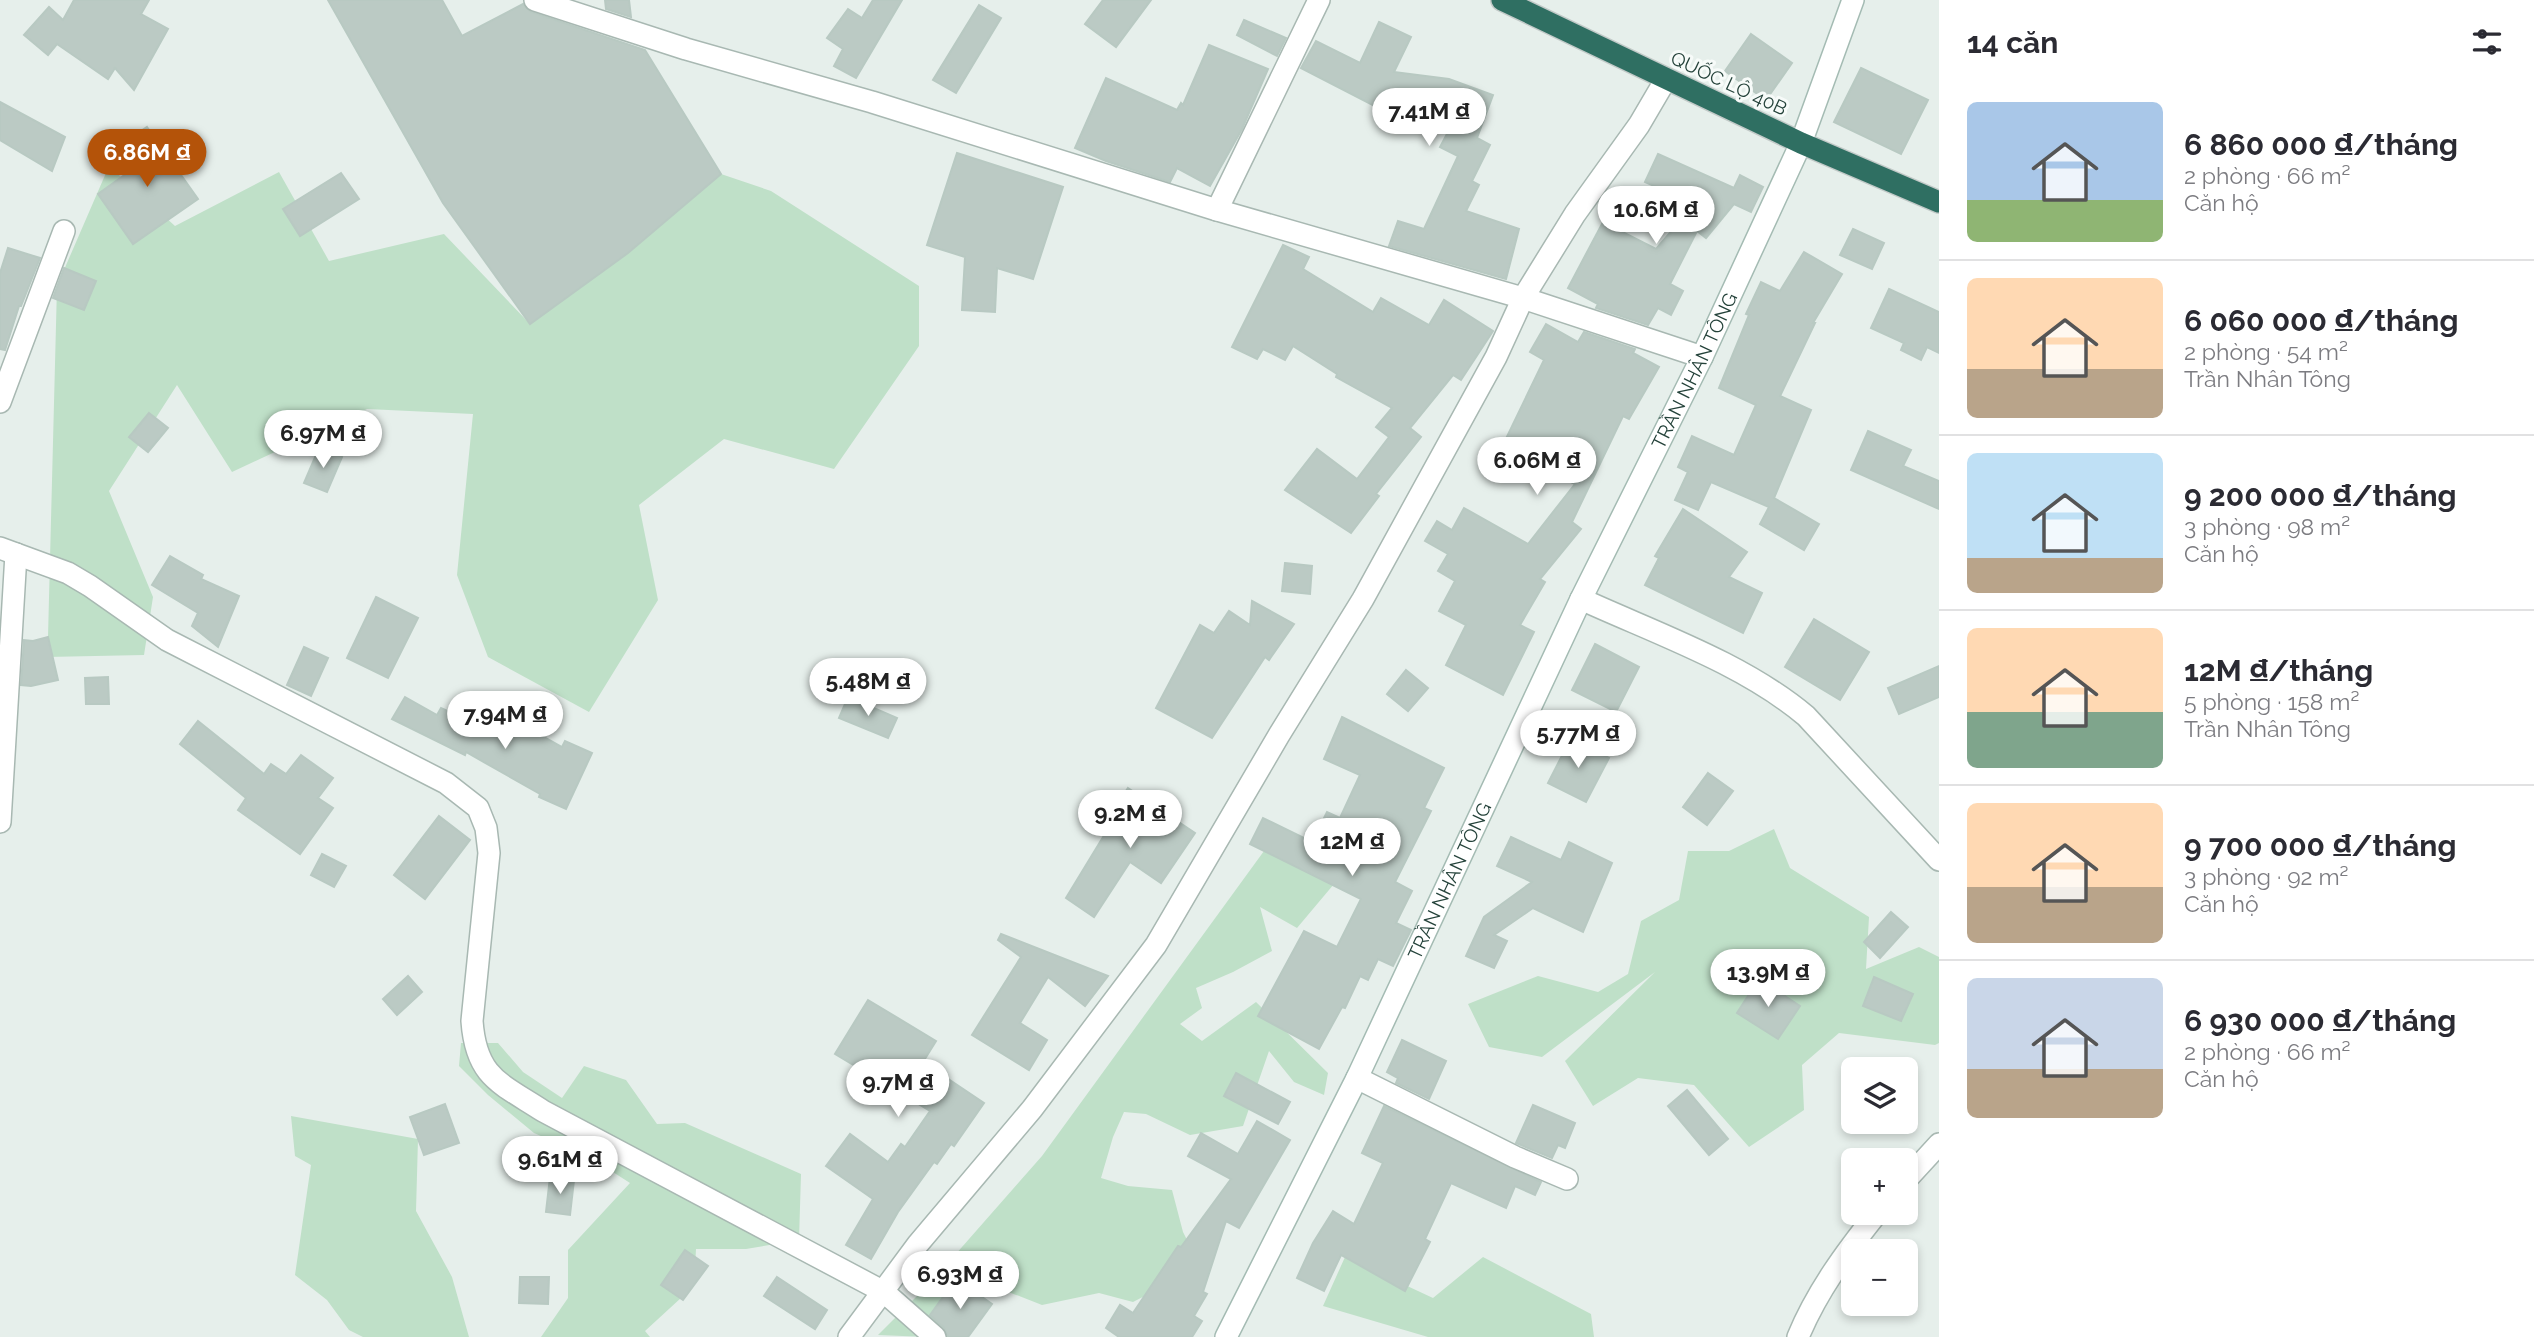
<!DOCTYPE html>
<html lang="vi">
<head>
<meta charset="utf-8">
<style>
	body { margin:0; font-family:Raleway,sans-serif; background:#f7f7f7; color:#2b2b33; height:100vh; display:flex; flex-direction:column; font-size:26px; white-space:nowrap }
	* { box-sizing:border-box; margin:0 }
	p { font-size:23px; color:#7c7c81 }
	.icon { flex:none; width:38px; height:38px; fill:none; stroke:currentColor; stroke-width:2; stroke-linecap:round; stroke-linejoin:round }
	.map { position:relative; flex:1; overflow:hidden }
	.side { display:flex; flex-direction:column; background:#fff; width:595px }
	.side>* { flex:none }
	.tools { position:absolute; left:1841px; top:1057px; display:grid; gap:14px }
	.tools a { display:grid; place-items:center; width:77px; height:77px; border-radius:10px; background:#fff; box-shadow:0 4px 10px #0003; font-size:35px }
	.price { position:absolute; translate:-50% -60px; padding:0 16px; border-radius:24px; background:#fff; color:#222; font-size:23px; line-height:46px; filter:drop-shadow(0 2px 4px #0008) }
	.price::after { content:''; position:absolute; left:50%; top:42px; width:21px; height:16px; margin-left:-10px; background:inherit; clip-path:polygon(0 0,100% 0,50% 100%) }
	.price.current { background:#b45309; color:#fff }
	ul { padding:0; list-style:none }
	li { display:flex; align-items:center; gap:21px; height:175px; padding:0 28px }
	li+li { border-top:2px solid #e1e1e2 }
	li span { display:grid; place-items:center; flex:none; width:196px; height:140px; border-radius:10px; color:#555 }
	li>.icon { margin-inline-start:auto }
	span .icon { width:84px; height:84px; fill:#fffc; stroke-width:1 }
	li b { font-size:30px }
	h2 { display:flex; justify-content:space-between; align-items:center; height:84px; padding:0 28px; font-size:30px }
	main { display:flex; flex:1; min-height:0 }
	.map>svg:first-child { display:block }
	.green { fill:#bfe0c8 }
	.building { fill:#bbcac4; stroke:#b8c9c2; stroke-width:2 }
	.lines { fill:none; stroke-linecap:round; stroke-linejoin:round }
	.street-casing { stroke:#a8b8b2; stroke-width:24 }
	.secondary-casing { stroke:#a4bbb3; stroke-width:24 }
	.highway-casing { stroke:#c2cac8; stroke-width:24 }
	.street { stroke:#fff; stroke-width:21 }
	.secondary { stroke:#fff; stroke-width:21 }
	.highway { stroke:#2f6f62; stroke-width:21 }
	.labels { text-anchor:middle; stroke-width:6; stroke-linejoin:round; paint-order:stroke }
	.street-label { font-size:19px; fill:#24423a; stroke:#f7fbf9 }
</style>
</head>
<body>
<main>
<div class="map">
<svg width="1939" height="1337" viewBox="0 0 1939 1337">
	<rect width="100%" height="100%" fill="#e6efeb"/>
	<g class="green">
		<path d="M 109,166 L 175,226 L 279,172 L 329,261 L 444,234 L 530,324 L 721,174 L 771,191 L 919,286 L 919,346 L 834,469 L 724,439 L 639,505 L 658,600 L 589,712 L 488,657 L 457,575 L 473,414 L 367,409 L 232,472 L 177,385 L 109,491 L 153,597 L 144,655 L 46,657 L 48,637 L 57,286 Z"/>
		<path d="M 1774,829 L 1790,868 L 1869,917 L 1866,969 L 1919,947 L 1939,957 L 1939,1043 L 1935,1045 L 1839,1033 L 1802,1065 L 1804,1110 L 1749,1147 L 1694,1085 L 1638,1078 L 1593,1106 L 1565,1061 L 1655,972 L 1542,1057 L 1489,1047 L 1468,1004 L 1538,976 L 1598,992 L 1628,974 L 1641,921 L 1679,900 L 1688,851 L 1729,851 Z"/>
		<path d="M 1272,840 L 1334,884 L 1297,928 L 1260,907 L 1272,951 L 1233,972 L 1196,988 L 1202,1008 L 1180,1024 L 1202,1041 L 1256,1002 L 1328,1073 L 1324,1095 L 1294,1082 L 1269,1051 L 1243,1126 L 1190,1135 L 1146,1114 L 1124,1112 L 1113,1137 L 1101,1178 L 1128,1186 L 1172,1190 L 1183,1232 L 1195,1256 L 1176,1280 L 1133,1302 L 1099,1293 L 1042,1305 L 983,1282 L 928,1337 L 878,1335 L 933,1280 L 1042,1156 Z"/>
		<path d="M 461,1043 L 498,1043 L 523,1072 L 562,1098 L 584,1066 L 626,1080 L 657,1124 L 685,1123 L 801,1174 L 799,1240 L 746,1249 L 696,1249 L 694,1286 L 645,1331 L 650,1337 L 541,1337 L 568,1298 L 568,1250 L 630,1183 L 591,1158 L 534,1133 L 488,1095 L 459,1066 Z"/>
		<path d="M 291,1116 L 418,1139 L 416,1211 L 452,1277 L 469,1337 L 363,1337 L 349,1330 L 327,1300 L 295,1275 L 311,1165 L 295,1156 Z"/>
		<path d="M 1345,1257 L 1433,1298 L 1483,1257 L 1591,1314 L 1594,1337 L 1428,1337 L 1323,1306 Z"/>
	</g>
	<g class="building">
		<path d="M 74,0 L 149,0 L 141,14 L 168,29 L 134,90 L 115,68 L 108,79 L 57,44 L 48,55 L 24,35 L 49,7 L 63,20 Z"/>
		<path d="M 328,0 L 442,0 L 462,36 L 523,4 L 531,12 L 645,50 L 721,174 L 628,253 L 530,324 L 443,203 Z"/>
		<path d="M 605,0 L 629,0 L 631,17 L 606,9 Z"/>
		<path d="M 873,0 L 902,0 L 856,78 L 834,66 L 843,49 L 827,38 L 848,9 L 862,18 Z"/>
		<path d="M 1103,0 L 1151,0 L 1116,47 L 1085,24 Z"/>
		<path d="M 979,5 L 1001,18 L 956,93 L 933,80 Z"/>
		<path d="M 1244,20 L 1286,38 L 1277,56 L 1237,35 Z"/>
		<path d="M 1379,22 L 1411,37 L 1394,72 L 1449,79 L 1493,95 L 1477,138 L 1490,145 L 1472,181 L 1479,185 L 1466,211 L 1519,229 L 1506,279 L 1389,246 L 1398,221 L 1424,229 L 1458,156 L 1440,147 L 1448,132 L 1401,126 L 1402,120 L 1301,68 L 1316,41 L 1360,63 Z"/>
		<path d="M 1751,34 L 1792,63 L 1766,100 L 1725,71 Z"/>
		<path d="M 1209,45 L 1268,69 L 1242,129 L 1210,186 L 1177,168 L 1170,182 L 1106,161 L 1075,148 L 1106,78 L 1177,110 L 1181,103 L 1183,105 Z"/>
		<path d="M 1861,68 L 1928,100 L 1901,154 L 1834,122 Z"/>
		<path d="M 0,102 L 65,137 L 52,171 L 0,140 Z"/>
		<path d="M 147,127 L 198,199 L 133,244 L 98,194 L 137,166 L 122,144 Z"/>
		<path d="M 957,153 L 1063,187 L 1033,279 L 997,268 L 995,312 L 962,310 L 965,257 L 927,245 Z"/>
		<path d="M 1658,154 L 1734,188 L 1740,175 L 1763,187 L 1751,212 L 1734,204 L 1706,238 L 1697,231 L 1670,284 L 1683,291 L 1671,315 L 1658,308 L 1648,325 L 1596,308 L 1598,304 L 1568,288 L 1603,222 L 1656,249 L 1695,204 L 1645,182 Z"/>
		<path d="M 341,173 L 359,199 L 300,236 L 283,209 Z"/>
		<path d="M 1853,229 L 1884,243 L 1872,269 L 1840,255 Z"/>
		<path d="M 1283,245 L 1309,257 L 1303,269 L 1373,312 L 1381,298 L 1429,325 L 1444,300 L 1493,331 L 1461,380 L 1453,375 L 1410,428 L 1421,437 L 1376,494 L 1379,496 L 1351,533 L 1285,490 L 1317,449 L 1357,479 L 1389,437 L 1376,427 L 1392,408 L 1336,377 L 1337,374 L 1293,346 L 1285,360 L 1263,349 L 1257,359 L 1232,347 Z"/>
		<path d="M 8,248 L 40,258 L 21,306 L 19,306 L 5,350 L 0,349 L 0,273 Z"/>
		<path d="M 1804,252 L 1842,274 L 1813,323 L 1815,323 L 1780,396 L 1811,410 L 1774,498 L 1819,524 L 1804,550 L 1760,524 L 1769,507 L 1711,482 L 1698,510 L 1675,500 L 1688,472 L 1678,467 L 1692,436 L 1734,455 L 1756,405 L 1719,388 L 1749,315 L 1746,314 L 1761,282 L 1780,291 Z"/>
		<path d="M 64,268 L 96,281 L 84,310 L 53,298 Z"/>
		<path d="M 1889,289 L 1939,312 L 1939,353 L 1927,347 L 1921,360 L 1901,350 L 1904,343 L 1871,328 Z"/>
		<path d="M 1546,324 L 1578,342 L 1584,332 L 1635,349 L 1633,353 L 1659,367 L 1629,419 L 1623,416 L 1572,522 L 1581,529 L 1540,579 L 1545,582 L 1520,625 L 1534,632 L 1503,695 L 1446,665 L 1466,625 L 1439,611 L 1455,581 L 1438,571 L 1448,554 L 1425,541 L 1437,521 L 1452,530 L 1464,508 L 1528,544 L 1575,484 L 1501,449 L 1544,360 L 1530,352 Z"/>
		<path d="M 149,413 L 168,428 L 148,452 L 129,437 Z"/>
		<path d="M 1868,431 L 1911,450 L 1903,466 L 1939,481 L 1939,509 L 1851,470 Z"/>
		<path d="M 319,448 L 342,457 L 327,492 L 304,483 Z"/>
		<path d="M 1683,509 L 1747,552 L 1729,577 L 1762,593 L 1743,633 L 1645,585 L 1659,558 L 1655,556 Z"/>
		<path d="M 170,556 L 203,575 L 201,579 L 239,596 L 218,647 L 192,626 L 198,613 L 152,585 Z"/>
		<path d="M 1285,563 L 1312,566 L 1310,594 L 1282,591 Z"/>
		<path d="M 376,597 L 418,618 L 388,678 L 347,658 Z"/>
		<path d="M 1252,601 L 1294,624 L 1269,660 L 1265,657 L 1212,738 L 1156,708 L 1200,625 L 1214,633 L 1229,611 L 1250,625 Z"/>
		<path d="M 1814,619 L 1869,652 L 1840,700 L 1785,667 Z"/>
		<path d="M 48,637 L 58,680 L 31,686 L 21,685 L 24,640 L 33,641 Z"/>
		<path d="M 1595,644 L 1639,667 L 1616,712 L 1572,690 Z"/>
		<path d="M 304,647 L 328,658 L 311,696 L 287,685 Z"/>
		<path d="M 1939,666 L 1939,697 L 1899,714 L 1888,688 Z"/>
		<path d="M 1406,670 L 1428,688 L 1408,711 L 1387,694 Z"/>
		<path d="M 108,677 L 109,704 L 86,704 L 85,678 Z"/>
		<path d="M 405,697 L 437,715 L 441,708 L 512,740 L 521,724 L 562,747 L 565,741 L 592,753 L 566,809 L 539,797 L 540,794 L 466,752 L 465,755 L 392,719 Z"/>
		<path d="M 848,697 L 897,718 L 888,738 L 839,718 Z"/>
		<path d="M 1342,717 L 1444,768 L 1424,808 L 1431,811 L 1395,882 L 1412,891 L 1396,923 L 1411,930 L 1393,966 L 1378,959 L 1368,980 L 1360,976 L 1345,1008 L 1342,1007 L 1319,1049 L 1258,1016 L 1304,931 L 1337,947 L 1361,899 L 1250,844 L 1263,818 L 1312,842 L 1327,812 L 1340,818 L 1360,775 L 1324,759 Z"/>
		<path d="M 198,721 L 264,774 L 271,764 L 286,774 L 301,755 L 333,778 L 318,798 L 333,808 L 300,854 L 238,810 L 246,798 L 180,744 Z"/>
		<path d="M 1571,738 L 1609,758 L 1586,802 L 1548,783 Z"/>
		<path d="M 1708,773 L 1733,791 L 1707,825 L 1683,807 Z"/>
		<path d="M 1128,788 L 1195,833 L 1161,883 L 1130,862 L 1094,917 L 1066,898 L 1111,824 L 1106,821 Z"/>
		<path d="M 439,816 L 470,840 L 425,899 L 394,875 Z"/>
		<path d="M 1511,837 L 1561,860 L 1569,842 L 1612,863 L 1583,932 L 1533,908 L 1494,935 L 1507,941 L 1494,968 L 1466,956 L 1484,917 L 1532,882 L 1497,866 Z"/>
		<path d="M 322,854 L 346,866 L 334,887 L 311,875 Z"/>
		<path d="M 1891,912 L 1908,927 L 1880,958 L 1864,942 Z"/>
		<path d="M 1001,934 L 1108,976 L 1085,1006 L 1048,977 L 1020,1023 L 1047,1040 L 1029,1070 L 972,1035 L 1021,957 L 998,940 Z"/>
		<path d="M 408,976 L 422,992 L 397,1015 L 383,999 Z"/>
		<path d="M 1874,977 L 1913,994 L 1901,1021 L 1863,1006 Z"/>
		<path d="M 1759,979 L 1800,1006 L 1778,1039 L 1737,1013 Z"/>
		<path d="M 868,1000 L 936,1041 L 923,1062 L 984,1103 L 954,1146 L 951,1144 L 937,1164 L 934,1162 L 898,1212 L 871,1259 L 846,1245 L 873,1199 L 826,1166 L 850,1134 L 888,1162 L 901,1144 L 905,1147 L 930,1111 L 835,1054 Z"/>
		<path d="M 1402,1040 L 1446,1061 L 1429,1099 L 1396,1083 L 1398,1078 L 1387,1072 Z"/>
		<path d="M 1236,1073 L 1290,1102 L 1278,1124 L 1224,1096 Z"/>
		<path d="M 1687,1090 L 1728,1139 L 1709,1155 L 1668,1106 Z"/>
		<path d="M 445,1104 L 459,1143 L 424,1155 L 410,1117 Z"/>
		<path d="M 1533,1105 L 1575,1123 L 1565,1148 L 1558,1145 L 1552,1158 L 1516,1143 Z"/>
		<path d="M 1384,1106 L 1541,1182 L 1535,1195 L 1515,1186 L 1506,1208 L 1451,1183 L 1425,1239 L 1430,1242 L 1405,1291 L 1341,1255 L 1324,1291 L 1297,1278 L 1313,1243 L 1333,1211 L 1354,1224 L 1383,1163 L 1362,1153 Z"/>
		<path d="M 1257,1121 L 1290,1140 L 1239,1228 L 1226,1221 L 1203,1292 L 1207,1294 L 1194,1316 L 1202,1321 L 1192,1337 L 1119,1337 L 1106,1328 L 1120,1305 L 1133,1313 L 1178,1246 L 1181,1247 L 1231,1179 L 1188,1156 L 1201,1133 L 1238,1154 Z"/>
		<path d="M 550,1177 L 574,1180 L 570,1215 L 546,1212 Z"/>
		<path d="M 685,1250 L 708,1266 L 683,1300 L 661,1285 Z"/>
		<path d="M 520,1277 L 549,1277 L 548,1304 L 519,1303 Z"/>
		<path d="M 777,1277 L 827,1310 L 815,1329 L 764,1296 Z"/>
		<path d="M 956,1279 L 992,1304 L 968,1337 L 948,1337 L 944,1328 L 930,1315 Z"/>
	</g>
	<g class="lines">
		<g class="street-casing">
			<g id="street">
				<path d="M 535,0 L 686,49 L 872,102 L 1217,210 L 1523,298 L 1702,357"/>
				<path d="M 1217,210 L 1319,0"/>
				<path d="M 0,402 L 64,231"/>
				<path d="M 0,548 L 68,573 L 90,586 L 167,640 L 446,783 L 478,808 L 486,828 L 489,853 L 472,1021 C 476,1077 500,1083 543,1111 L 884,1292 L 935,1337"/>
				<path d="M 1581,599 C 1655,633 1743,663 1806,716 L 1939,860"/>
				<path d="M 0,822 L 16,554"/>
				<path d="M 1357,1078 L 1515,1157 L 1567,1179"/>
				<path d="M 1906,1180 L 1939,1144"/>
				<path d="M 849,1337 L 918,1244 L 1032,1109 L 1156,945 L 1279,735 L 1363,599 L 1496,357 L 1523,298 L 1575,214 L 1639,125 L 1666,79"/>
				<path d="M 1798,1337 C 1817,1291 1846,1252 1877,1213"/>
			</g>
		</g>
		<g class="secondary-casing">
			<g id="secondary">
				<path id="s1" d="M 1226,1337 L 1357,1078 L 1581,599 L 1702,357 L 1801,143 L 1853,0"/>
			</g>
		</g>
		<g class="highway-casing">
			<path id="highway" d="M 1502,0 L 1801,143 L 1939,202"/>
		</g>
		<use href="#street" class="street"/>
		<use href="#secondary" class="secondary"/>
		<use href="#highway" class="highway"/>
	</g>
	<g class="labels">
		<g class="street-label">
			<text transform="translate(1729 83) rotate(25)" y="7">QUỐC LỘ 40B</text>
			<text dy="7" stroke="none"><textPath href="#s1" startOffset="1074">TRẦN NHÂN TÔNG</textPath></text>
			<text dy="7" stroke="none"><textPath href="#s1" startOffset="508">TRẦN NHÂN TÔNG</textPath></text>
		</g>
	</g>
</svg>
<div class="tools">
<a><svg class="icon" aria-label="layers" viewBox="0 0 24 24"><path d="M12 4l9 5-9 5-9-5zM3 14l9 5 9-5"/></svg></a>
<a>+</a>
<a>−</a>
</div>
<b class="price" style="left:1429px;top:148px">7.41M ₫</b>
<b class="price current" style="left:147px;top:189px">6.86M ₫</b>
<b class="price" style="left:1656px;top:246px">10.6M ₫</b>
<b class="price" style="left:323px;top:470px">6.97M ₫</b>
<b class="price" style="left:1537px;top:497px">6.06M ₫</b>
<b class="price" style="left:868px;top:718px">5.48M ₫</b>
<b class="price" style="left:505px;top:751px">7.94M ₫</b>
<b class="price" style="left:1578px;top:770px">5.77M ₫</b>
<b class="price" style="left:1130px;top:850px">9.2M ₫</b>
<b class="price" style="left:1352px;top:878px">12M ₫</b>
<b class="price" style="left:1768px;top:1009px">13.9M ₫</b>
<b class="price" style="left:898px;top:1119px">9.7M ₫</b>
<b class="price" style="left:560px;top:1196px">9.61M ₫</b>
<b class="price" style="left:960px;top:1311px">6.93M ₫</b>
</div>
<section class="side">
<h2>14 căn<svg class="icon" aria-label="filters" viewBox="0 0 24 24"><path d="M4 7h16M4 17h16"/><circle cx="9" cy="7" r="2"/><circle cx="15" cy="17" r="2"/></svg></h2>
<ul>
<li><span style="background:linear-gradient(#a9c7e8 70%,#8fb573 0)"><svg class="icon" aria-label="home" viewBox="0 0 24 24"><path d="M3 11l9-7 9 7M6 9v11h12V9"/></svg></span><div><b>6 860 000 ₫/tháng</b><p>2 phòng · 66 m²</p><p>Căn hộ</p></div></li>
<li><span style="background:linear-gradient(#ffd9b3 65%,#b9a48a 0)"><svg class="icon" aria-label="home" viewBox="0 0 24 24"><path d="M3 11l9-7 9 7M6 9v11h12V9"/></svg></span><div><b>6 060 000 ₫/tháng</b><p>2 phòng · 54 m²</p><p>Trần Nhân Tông</p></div></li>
<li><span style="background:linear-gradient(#bfe0f5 75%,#b9a48a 0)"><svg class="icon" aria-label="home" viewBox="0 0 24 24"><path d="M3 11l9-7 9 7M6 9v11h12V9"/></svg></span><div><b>9 200 000 ₫/tháng</b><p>3 phòng · 98 m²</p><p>Căn hộ</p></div></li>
<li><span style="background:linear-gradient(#ffd9b3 60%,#7fa58c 0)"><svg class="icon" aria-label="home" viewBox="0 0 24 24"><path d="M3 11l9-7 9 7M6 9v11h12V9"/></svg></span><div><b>12M ₫/tháng</b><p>5 phòng · 158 m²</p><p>Trần Nhân Tông</p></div></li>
<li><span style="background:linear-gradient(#ffd9b3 60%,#b9a48a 0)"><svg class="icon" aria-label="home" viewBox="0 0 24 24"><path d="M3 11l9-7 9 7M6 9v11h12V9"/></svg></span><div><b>9 700 000 ₫/tháng</b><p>3 phòng · 92 m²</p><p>Căn hộ</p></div></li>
<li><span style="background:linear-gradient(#c9d6e8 65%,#b9a48a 0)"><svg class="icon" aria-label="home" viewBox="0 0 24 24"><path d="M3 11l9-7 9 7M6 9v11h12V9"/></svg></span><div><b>6 930 000 ₫/tháng</b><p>2 phòng · 66 m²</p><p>Căn hộ</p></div></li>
</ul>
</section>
</main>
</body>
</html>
